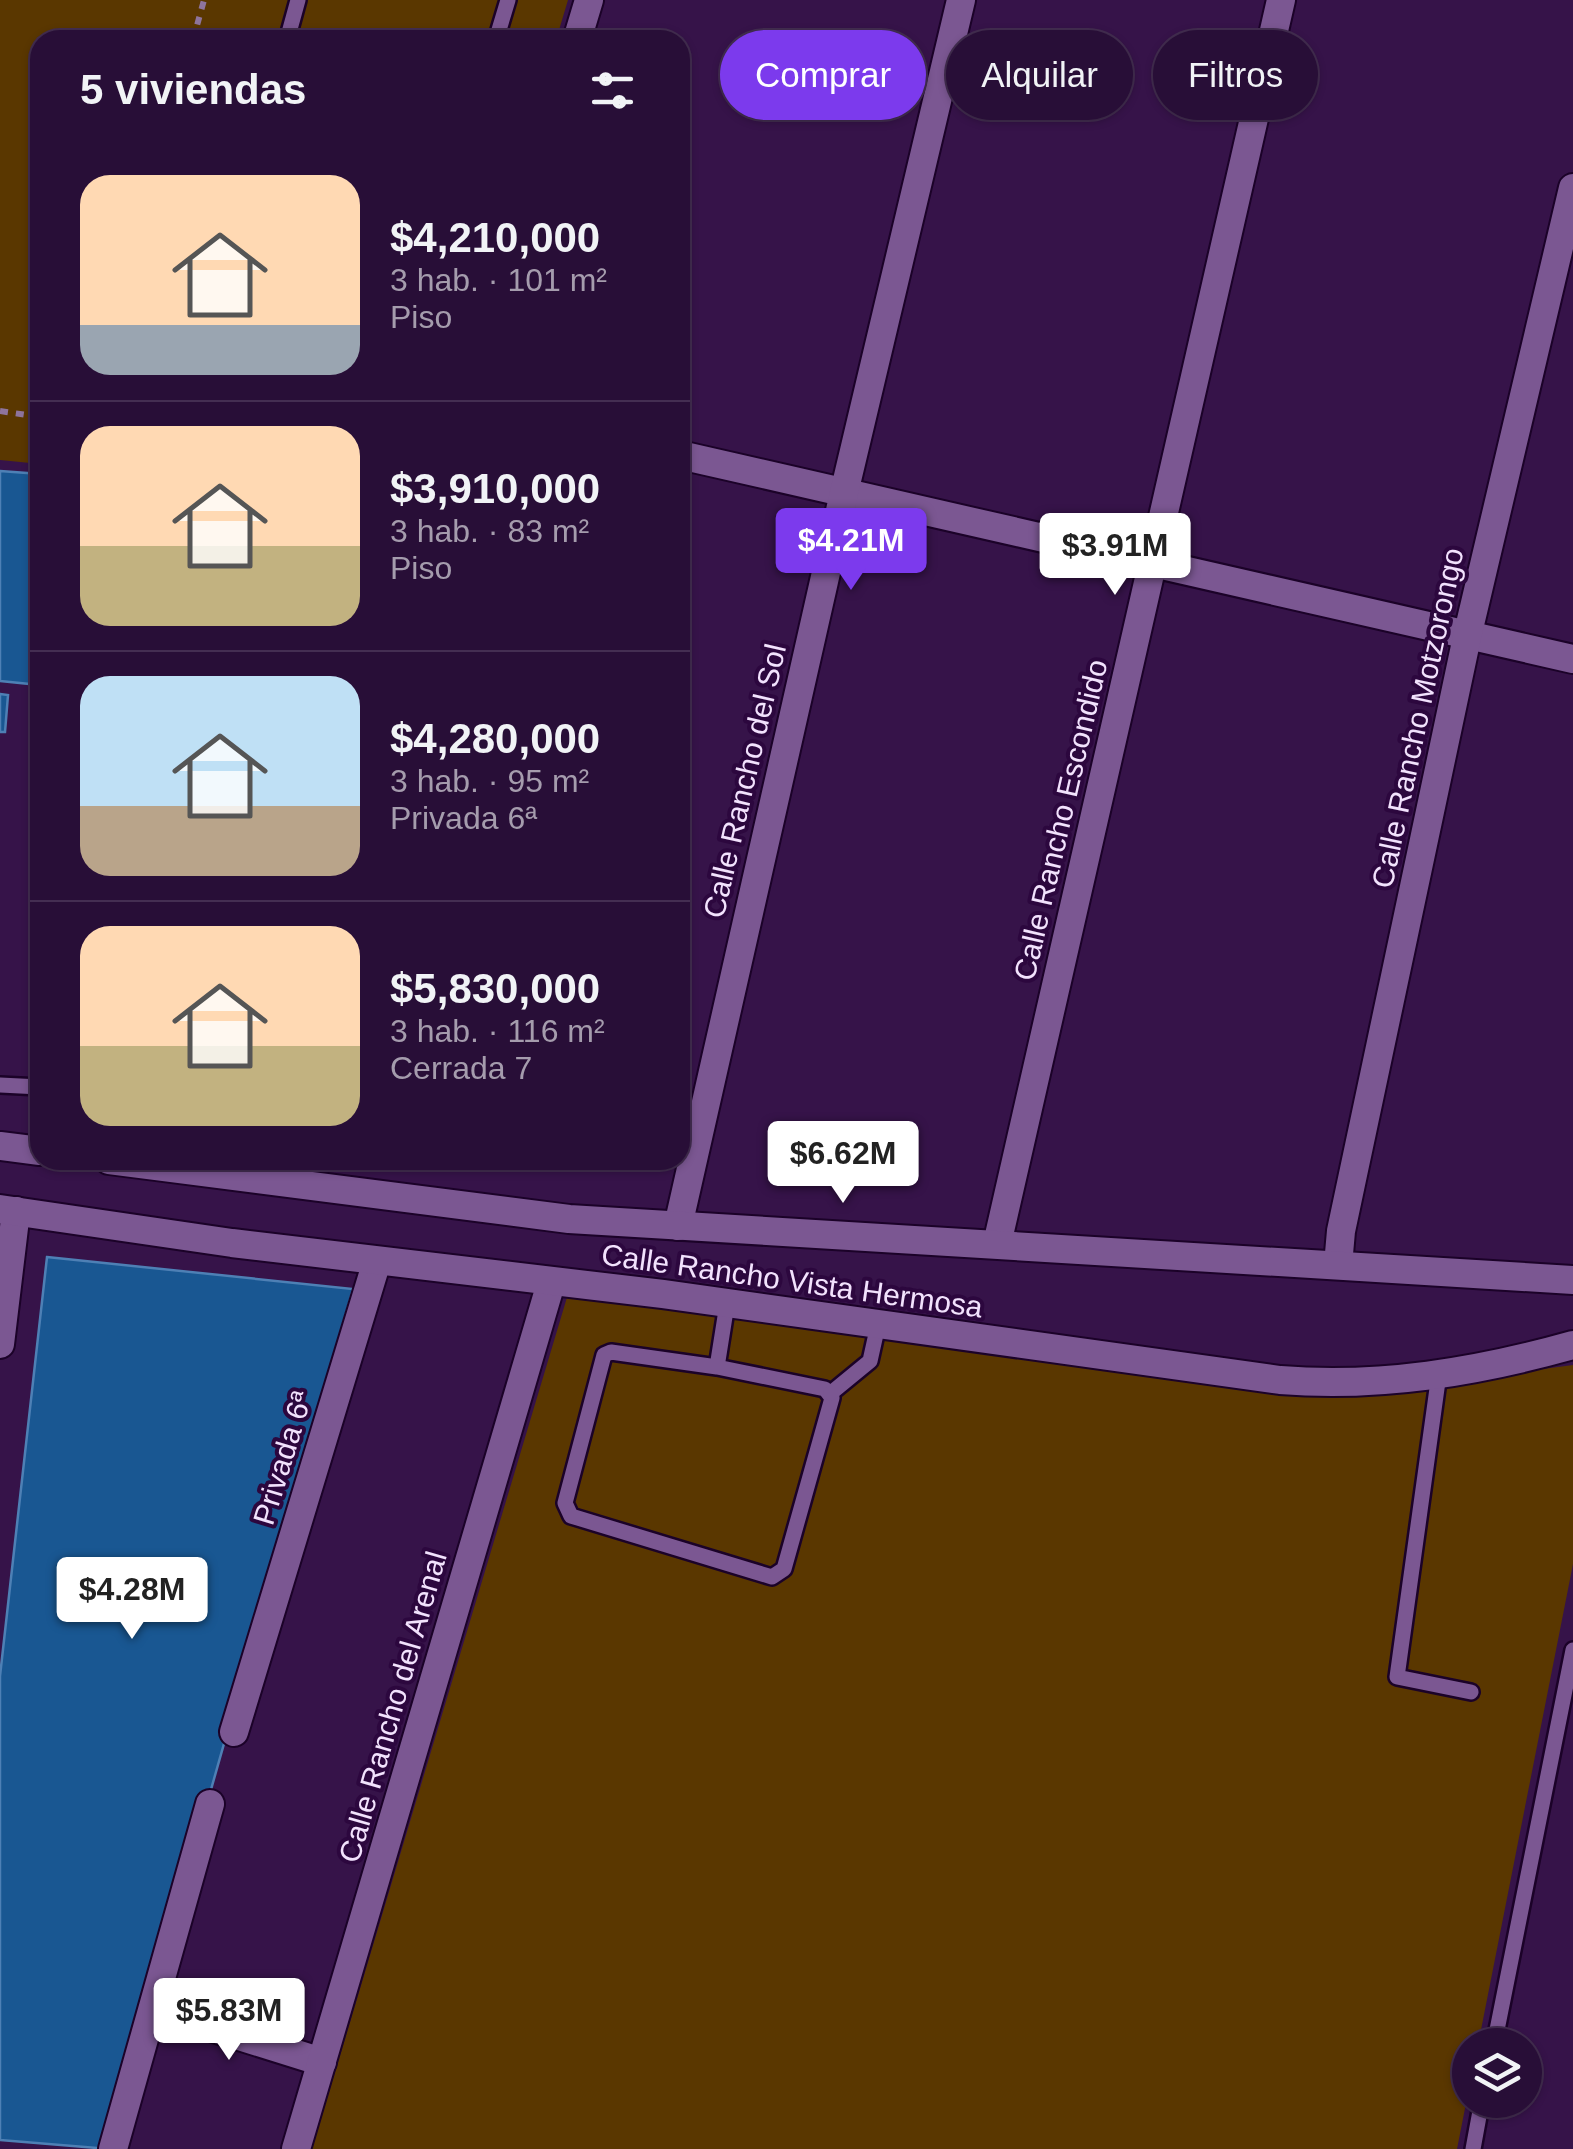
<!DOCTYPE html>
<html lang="es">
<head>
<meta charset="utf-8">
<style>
	body { margin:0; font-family:Helvetica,sans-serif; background:#341c42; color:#f1f3f6; height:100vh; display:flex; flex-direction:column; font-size:38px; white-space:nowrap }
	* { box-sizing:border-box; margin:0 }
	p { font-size:32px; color:#a59cad }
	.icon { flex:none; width:55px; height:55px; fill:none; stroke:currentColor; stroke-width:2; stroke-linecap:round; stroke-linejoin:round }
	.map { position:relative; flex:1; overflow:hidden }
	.side { position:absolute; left:30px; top:30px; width:660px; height:1140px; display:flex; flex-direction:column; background:#280e37; border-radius:30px; box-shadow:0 2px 8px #0004,0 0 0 2px #442e52 }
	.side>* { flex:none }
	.guide { position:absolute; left:720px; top:30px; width:702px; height:90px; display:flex; gap:20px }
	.buttons { position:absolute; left:1452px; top:2028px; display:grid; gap:20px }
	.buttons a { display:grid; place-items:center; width:90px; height:90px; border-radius:50%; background:#280e37; box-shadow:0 2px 8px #0004,0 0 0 2px #442e52; font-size:50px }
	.price { position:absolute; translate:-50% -85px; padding:0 22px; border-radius:10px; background:#fff; color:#222; font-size:32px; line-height:65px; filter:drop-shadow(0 2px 5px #0008) }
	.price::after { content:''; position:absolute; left:50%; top:60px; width:30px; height:22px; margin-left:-15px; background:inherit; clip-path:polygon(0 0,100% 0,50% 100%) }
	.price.selected { background:#7c3aed; color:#fff }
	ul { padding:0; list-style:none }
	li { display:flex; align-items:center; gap:30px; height:250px; padding:0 50px }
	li+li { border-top:2px solid #442e52 }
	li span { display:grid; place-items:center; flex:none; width:280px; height:200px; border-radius:30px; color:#555 }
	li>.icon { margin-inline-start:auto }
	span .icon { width:120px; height:120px; fill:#fffc; stroke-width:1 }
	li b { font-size:42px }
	h2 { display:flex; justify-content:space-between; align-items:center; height:120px; padding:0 50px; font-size:42px }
	.chip { padding:0 35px; border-radius:45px; background:#280e37; box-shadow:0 2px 8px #0004,0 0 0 2px #442e52; font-size:35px; line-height:90px }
	.chip.selected { background:#7c3aed; color:#fff }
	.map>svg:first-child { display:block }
	.green { fill:#5a3700 }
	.building { fill:#195792; stroke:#4e80b5; stroke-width:2.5 }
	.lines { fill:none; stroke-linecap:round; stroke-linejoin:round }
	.service-casing { stroke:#1b0228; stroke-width:20 }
	.minor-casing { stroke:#1b0228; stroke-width:32 }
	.tertiary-casing { stroke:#1b0228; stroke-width:32 }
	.path { stroke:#8e749d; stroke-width:6; stroke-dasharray:8 8; stroke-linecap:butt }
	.service { stroke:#7b5792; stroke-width:15 }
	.minor { stroke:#7b5792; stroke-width:28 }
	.tertiary { stroke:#7b5792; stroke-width:28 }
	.labels { text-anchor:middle; stroke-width:8; stroke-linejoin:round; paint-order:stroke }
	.street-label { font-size:30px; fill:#f2e2fd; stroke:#2c073e }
</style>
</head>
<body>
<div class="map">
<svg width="1573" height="2149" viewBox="0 0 1573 2149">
	<rect width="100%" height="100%" fill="#361349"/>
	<g class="green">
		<path d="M 0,0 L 568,0 L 556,40 L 40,40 L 40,464 L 0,460 Z"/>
		<path d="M 568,1294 L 1339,1396 L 1573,1365 L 1573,1564 L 1478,2045 L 1470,2045 L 1470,2083 L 1457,2149 L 312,2149 Z"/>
	</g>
	<g class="building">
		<path d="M 0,471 L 40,474 L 40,685 L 0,681 Z"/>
		<path d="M 0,694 L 8,695 L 5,732 L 0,732 Z"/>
		<path d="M 47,1257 L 353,1289 L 109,2149 L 0,2140 L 0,1676 Z"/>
	</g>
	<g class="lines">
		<g class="service-casing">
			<g id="service">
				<path d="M 287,40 L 298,0"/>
				<path d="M 496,40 L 508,0"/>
				<path d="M 0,1085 L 40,1087"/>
				<path d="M 717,1367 L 825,1389 L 832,1398 L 784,1569 L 772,1577 L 571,1516 L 565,1503 L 604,1355 L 611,1352 L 717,1367 L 727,1304"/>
				<path d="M 1439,1374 L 1397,1677 L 1471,1692"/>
				<path d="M 831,1393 L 870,1361 L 878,1325"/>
				<path d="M 1494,2045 L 1573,1650"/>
				<path d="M 1473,2149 L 1482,2100"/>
			</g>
		</g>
		<g class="minor-casing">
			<g id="minor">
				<path d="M 577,40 L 589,0"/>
				<path d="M 680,455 L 1573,659"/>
				<path d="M 678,1226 L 844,493 L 961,0"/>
				<path d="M 997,1244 L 1281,0"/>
				<path d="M 1338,1265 L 1341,1231 L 1467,637 L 1573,188"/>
				<path d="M 0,1344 L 16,1211"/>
				<path d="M 234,1732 L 377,1261"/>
				<path d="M 153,2009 L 322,2062"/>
				<path d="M 113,2149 L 210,1804"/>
				<path d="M 296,2149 L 551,1283"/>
			</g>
		</g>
		<g class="tertiary-casing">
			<g id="tertiary">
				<path d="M 0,1146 L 40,1151"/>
				<path d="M 109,1160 L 569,1219 L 1573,1280"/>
				<path d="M 0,1209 L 232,1243 L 663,1294 L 1280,1380 C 1380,1388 1477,1372 1573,1345"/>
			</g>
		</g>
		<g class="path">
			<path d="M 193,40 L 204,0"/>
			<path d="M 0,411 L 40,417"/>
		</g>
		<use href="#service" class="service"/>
		<use href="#minor" class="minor"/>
		<use href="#tertiary" class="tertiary"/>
	</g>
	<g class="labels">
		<g class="street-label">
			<text transform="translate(1418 718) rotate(-78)" y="10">Calle Rancho Motzorongo</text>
			<text transform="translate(745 781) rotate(-77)" y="10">Calle Rancho del Sol</text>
			<text transform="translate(1061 820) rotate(-77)" y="10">Calle Rancho Escondido</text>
			<text transform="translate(792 1281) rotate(8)" y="10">Calle Rancho Vista Hermosa</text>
			<text transform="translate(283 1458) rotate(-73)" y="10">Privada 6ª</text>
			<text transform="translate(393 1707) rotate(-74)" y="10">Calle Rancho del Arenal</text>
		</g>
	</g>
</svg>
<div class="buttons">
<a><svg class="icon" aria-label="layers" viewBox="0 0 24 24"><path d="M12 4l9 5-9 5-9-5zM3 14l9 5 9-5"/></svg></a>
</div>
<b class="price selected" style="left:851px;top:593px">$4.21M</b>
<b class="price" style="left:1115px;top:598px">$3.91M</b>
<b class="price" style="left:843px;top:1206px">$6.62M</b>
<b class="price" style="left:132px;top:1642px">$4.28M</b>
<b class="price" style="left:229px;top:2063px">$5.83M</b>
<div class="guide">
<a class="chip selected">Comprar</a>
<a class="chip">Alquilar</a>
<a class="chip">Filtros</a>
</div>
<section class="side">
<h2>5 viviendas<svg class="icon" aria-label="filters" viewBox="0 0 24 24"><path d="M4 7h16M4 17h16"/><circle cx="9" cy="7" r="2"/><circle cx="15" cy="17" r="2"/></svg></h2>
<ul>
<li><span style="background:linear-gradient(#ffd9b3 75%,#9aa5b1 0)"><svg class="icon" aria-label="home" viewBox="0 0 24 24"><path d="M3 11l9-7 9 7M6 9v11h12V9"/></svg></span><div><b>$4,210,000</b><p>3 hab. · 101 m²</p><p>Piso</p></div></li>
<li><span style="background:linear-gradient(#ffd9b3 60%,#c2b280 0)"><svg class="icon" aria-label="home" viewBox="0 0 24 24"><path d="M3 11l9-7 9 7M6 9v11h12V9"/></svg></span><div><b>$3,910,000</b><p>3 hab. · 83 m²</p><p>Piso</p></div></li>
<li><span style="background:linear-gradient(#bfe0f5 65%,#b9a48a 0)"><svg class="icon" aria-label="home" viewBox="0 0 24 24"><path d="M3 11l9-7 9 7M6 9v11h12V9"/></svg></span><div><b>$4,280,000</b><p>3 hab. · 95 m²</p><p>Privada 6ª</p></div></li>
<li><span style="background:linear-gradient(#ffd9b3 60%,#c2b280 0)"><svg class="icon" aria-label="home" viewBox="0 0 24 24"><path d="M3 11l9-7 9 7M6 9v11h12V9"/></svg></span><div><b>$5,830,000</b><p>3 hab. · 116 m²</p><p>Cerrada 7</p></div></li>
</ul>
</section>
</div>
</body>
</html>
